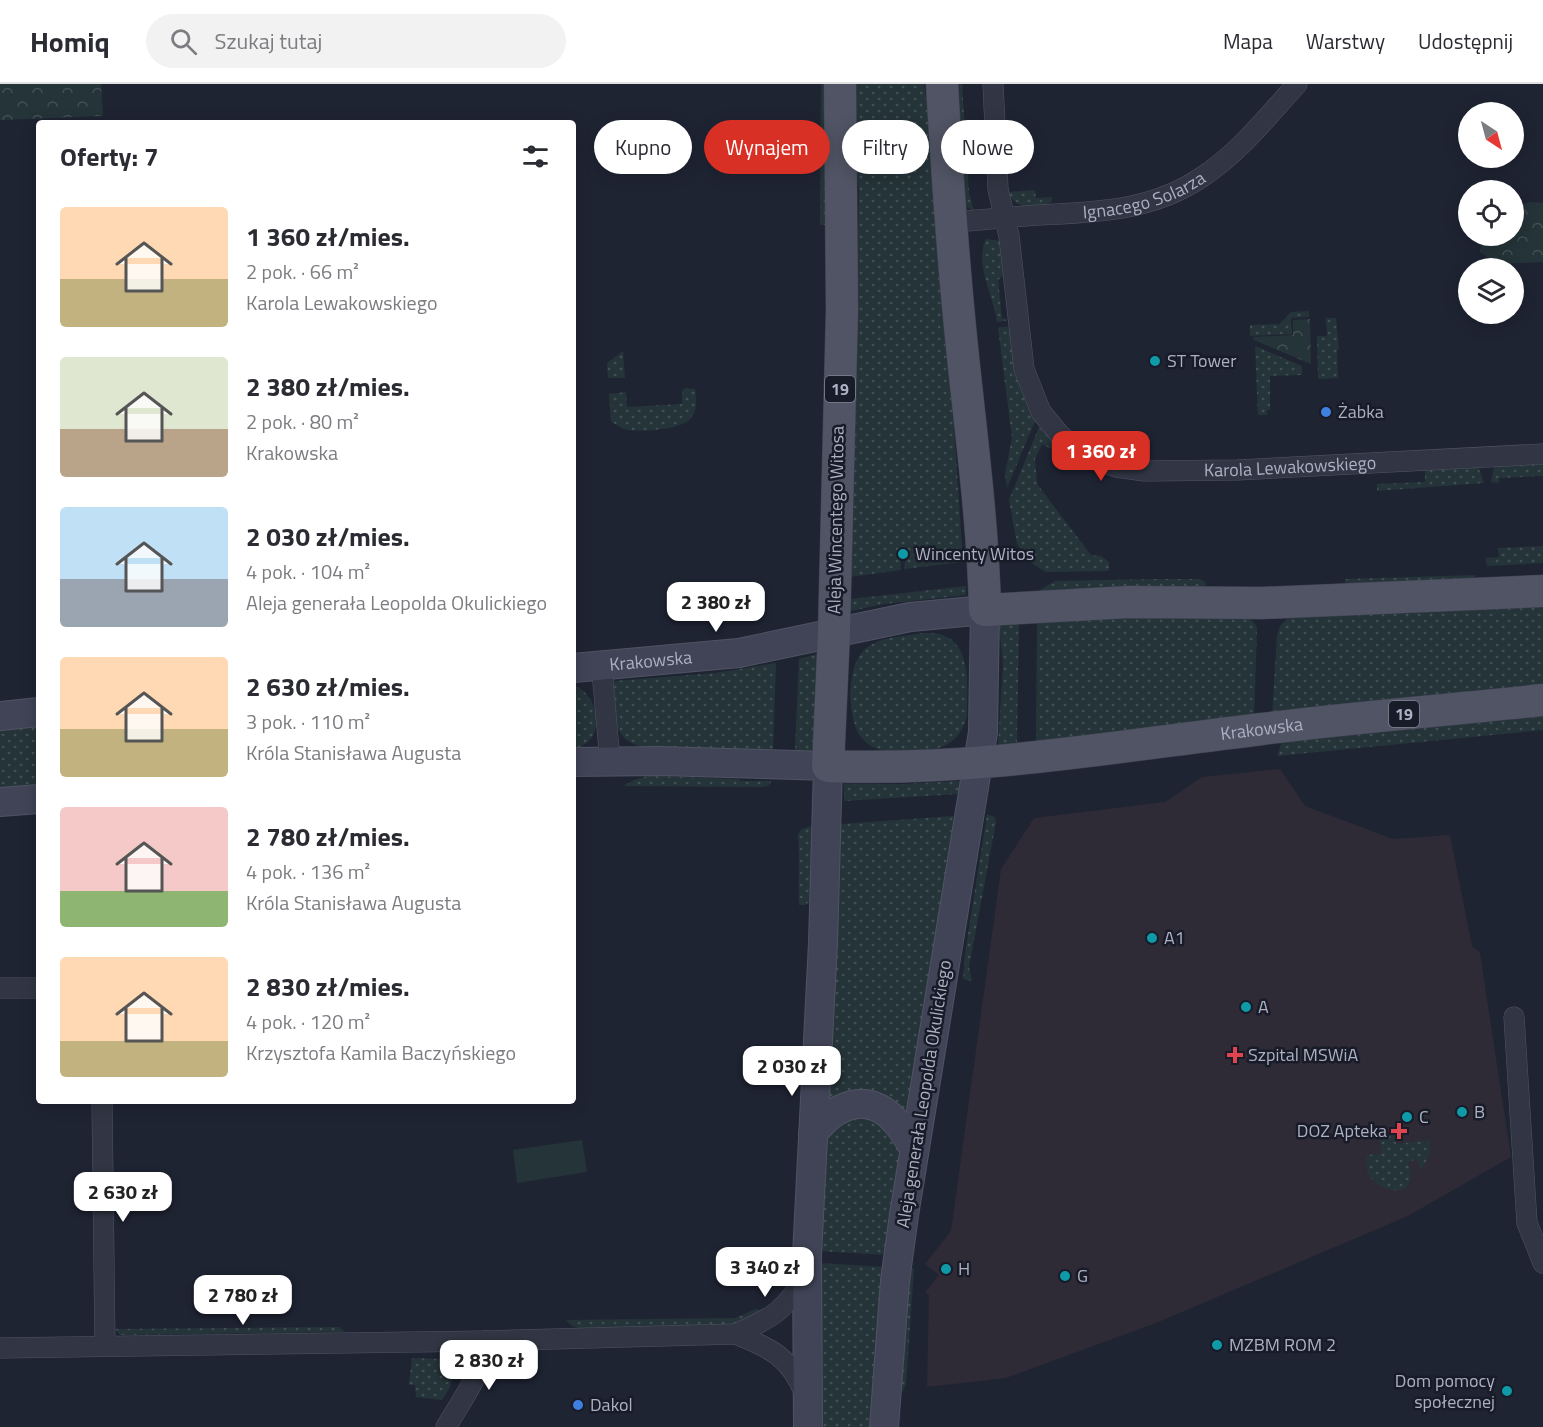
<!DOCTYPE html>
<html lang="pl">
<head>
<meta charset="utf-8">
<style>
	body { margin:0; font-family:"Titillium Web",sans-serif; background:#f2f2f3; color:#2b2b33; height:100vh; display:flex; flex-direction:column; font-size:22px; white-space:nowrap }
	* { box-sizing:border-box; margin:0 }
	p { font-size:20px; color:#7c7c81 }
	.icon { flex:none; width:33px; height:33px; fill:none; stroke:currentColor; stroke-width:2; stroke-linecap:round; stroke-linejoin:round }
	.map { position:relative; flex:1; overflow:hidden }
	.details { position:absolute; left:36px; top:36px; width:540px; height:984px; display:flex; flex-direction:column; background:#fff; border-radius:6px; box-shadow:0 3px 15px #0003 }
	.details>* { flex:none }
	.hud { position:absolute; left:594px; top:36px; width:570px; height:54px; display:flex; gap:12px }
	.needle { width:39px; rotate:144deg }
	.fabs { position:absolute; left:1458px; top:18px; display:grid; gap:12px }
	.fabs a { display:grid; place-items:center; width:66px; height:66px; border-radius:50%; background:#fff; box-shadow:0 3px 15px #0003; font-size:30px }
	.price { position:absolute; translate:-50% -51px; padding:0 14px; border-radius:12px; background:#fff; color:#222; font-size:20px; line-height:39px; filter:drop-shadow(0 2px 3px #0008) }
	.price::after { content:''; position:absolute; left:50%; top:36px; width:18px; height:14px; margin-left:-9px; background:inherit; clip-path:polygon(0 0,100% 0,50% 100%) }
	.price.current { background:#d93025; color:#fff }
	ul { padding:0; list-style:none }
	li { display:flex; align-items:center; gap:18px; height:150px; padding:0 24px }
	li span { display:grid; place-items:center; flex:none; width:168px; height:120px; border-radius:6px; color:#555 }
	li>.icon { margin-inline-start:auto }
	span .icon { width:72px; height:72px; fill:#fffc; stroke-width:1 }
	li b { font-size:26px }
	h2 { display:flex; justify-content:space-between; align-items:center; height:72px; padding:0 24px; font-size:26px }
	.chip { padding:0 21px; border-radius:27px; background:#fff; box-shadow:0 3px 15px #0003; font-size:21px; line-height:54px }
	.chip.current { background:#d93025; color:#fff }
	header { display:flex; align-items:center; gap:36px; box-sizing:border-box; height:84px; padding:0 30px; background:#fff; border-bottom:2px solid #e1e1e2 }
	header strong { font-size:28px }
	nav { display:flex; gap:33px; margin-inline-start:auto; font-size:21px }
	.search { width:420px; height:54px; background:#f2f2f3; display:flex; align-items:center; gap:15px; box-sizing:border-box; padding:0 21px; border-radius:33px; color:#7c7c81; font-size:22px }
	.map>svg:first-child { display:block }
	.medical { fill:#2e2a36 }
	.grass { fill:url(#grass-dots) }
	.forest { fill:url(#forest-crowns) }
	.pitch { fill:#253439 }
	.lines { fill:none; stroke-linecap:round; stroke-linejoin:round }
	.minor-casing { stroke:#505363; stroke-width:21 }
	.secondary-casing { stroke:#505363; stroke-width:30 }
	.primary-casing { stroke:#3c3f4e; stroke-width:33 }
	.minor { stroke:#323644; stroke-width:20 }
	.secondary { stroke:#414457; stroke-width:28 }
	.primary { stroke:#505464; stroke-width:32 }
	.culture-dot { fill:#0f9aa8; stroke:#181b28; stroke-width:2 }
	.shop-dot { fill:#3f7fe0; stroke:#181b28; stroke-width:2 }
	.health-dot { fill:#e0444e; stroke:#181b28; stroke-width:2 }
	.labels { text-anchor:middle; stroke-width:5; stroke-linejoin:round; paint-order:stroke }
	.shield { fill:#181b28; stroke:#808394; stroke-width:1.5 }
	.shield-label { font-size:16px; font-weight:bold; fill:#acb0c2 }
	.street-label { font-size:18px; fill:#acb0c2; stroke:#181b28 }
	.poi-label { font-size:18px; fill:#acb0c2; stroke:#181b28; text-anchor:start }
</style>
</head>
<body>
<header>
<strong>Homiq</strong>
<div class="search"><svg class="icon" aria-label="search" viewBox="0 0 24 24"><circle cx="10" cy="10" r="6"/><path d="M15 15l6 6"/></svg>Szukaj tutaj</div>
<nav><a>Mapa</a><a>Warstwy</a><a>Udostępnij</a></nav>
</header>
<div class="map">
<svg width="1543" height="1343" viewBox="0 0 1543 1343">
	<defs>
		<pattern id="grass-dots" width="8" height="8" patternUnits="userSpaceOnUse" patternTransform="scale(1.5)"><rect width="8" height="8" fill="#253439"/><path d="M2 2h.1M6 6h.1" fill="none" stroke="#424f54" stroke-width="1.8" stroke-linecap="round"/></pattern>
		<pattern id="forest-crowns" width="20" height="18" patternUnits="userSpaceOnUse" patternTransform="scale(1.5)"><rect width="20" height="18" fill="#253439"/><path d="M2 6a3 3 0 1 1 6 0M12 15a3 3 0 1 1 6 0" fill="none" stroke="#424f54"/></pattern>
	</defs>
	<rect width="100%" height="100%" fill="#1f2433"/>
	<path class="medical" d="M 1280,685 L 1305,722 L 1393,755 L 1450,751 L 1472,862 L 1480,869 L 1511,1073 L 1408,1132 L 1156,1239 L 1006,1294 L 927,1303 L 929,1211 L 925,1208 L 939,1191 L 925,1180 L 951,1147 L 1001,785 L 1034,734 L 1165,718 L 1202,693 Z"/>
	<g class="grass">
		<path d="M 821,0 L 829,0 L 828,141 L 820,141 Z"/>
		<path d="M 851,0 L 924,0 L 936,72 L 963,478 L 904,485 L 907,467 L 900,466 L 901,486 L 850,493 L 859,108 L 851,31 Z"/>
		<path d="M 953,0 L 962,0 L 969,109 L 974,127 L 962,120 Z"/>
		<path d="M 1035,106 L 1036,114 L 1052,113 L 1051,119 C 1035,127 1015,125 1008,108 Z"/>
		<path d="M 986,155 L 1001,157 L 1004,191 L 998,196 L 1002,234 L 1009,236 L 997,238 C 994,213 974,180 986,155 Z"/>
		<path d="M 1309,227 L 1309,233 L 1291,234 L 1292,250 L 1250,252 L 1250,241 L 1280,240 L 1291,228 Z"/>
		<path d="M 1326,234 L 1336,234 L 1339,266 L 1337,266 L 1338,294 L 1318,295 L 1317,252 L 1327,252 Z"/>
		<path d="M 1010,242 C 1013,281 1018,302 1035,337 L 1007,404 L 1005,390 L 1012,354 L 998,244 Z"/>
		<path d="M 1255,262 L 1302,282 L 1302,291 L 1270,292 L 1270,326 L 1267,326 L 1267,331 L 1258,331 Z"/>
		<path d="M 623,267 L 625,294 L 608,294 L 607,279 Z"/>
		<path d="M 685,304 L 695,305 C 696,315 698,324 692,333 C 683,346 642,348 628,346 C 620,344 616,341 611,337 L 609,310 L 626,308 L 627,323 L 682,320 L 682,307 Z"/>
		<path d="M 1039,343 L 1056,361 L 1053,366 L 1042,360 L 1035,375 L 1037,400 L 1091,471 L 1101,472 L 1109,478 L 1109,486 L 1106,487 L 1046,488 L 1028,477 L 1017,460 L 1009,416 Z"/>
		<path d="M 1543,380 L 1543,392 L 1499,394 L 1499,399 L 1491,398 L 1494,382 Z"/>
		<path d="M 1478,382 L 1484,399 L 1377,407 L 1377,400 L 1425,398 L 1425,386 Z"/>
		<path d="M 1543,462 L 1543,479 L 1487,482 L 1486,474 L 1499,473 L 1498,464 Z"/>
		<path d="M 1475,491 L 1474,500 L 1345,500 L 1345,495 Z"/>
		<path d="M 1155,495 L 1200,495 L 1205,498 L 1206,504 L 1038,507 L 1055,497 Z"/>
		<path d="M 966,502 L 966,511 L 884,520 L 850,527 L 851,515 Z"/>
		<path d="M 1543,518 L 1543,605 L 1272,633 L 1277,551 L 1280,542 L 1291,531 Z"/>
		<path d="M 1237,530 L 1249,533 L 1257,543 L 1254,635 L 1036,657 L 1037,538 Z"/>
		<path d="M 999,539 L 1019,539 L 1017,659 L 998,661 L 1003,581 Z"/>
		<path d="M 924,549 C 974,546 967,599 967,632 C 956,675 917,666 883,667 C 874,664 866,660 860,652 C 847,632 846,580 866,564 C 882,552 906,552 924,549 Z"/>
		<path d="M 817,570 L 817,668 L 795,667 L 799,575 Z"/>
		<path d="M 776,579 L 773,667 L 640,662 C 609,655 615,622 614,597 L 715,589 Z"/>
		<path d="M 573,601 C 592,607 603,636 592,653 C 587,660 581,663 573,667 Z"/>
		<path d="M 1543,626 L 1543,646 L 1277,672 L 1282,657 Z"/>
		<path d="M 39,641 L 39,705 L 0,707 L 0,644 Z"/>
		<path d="M 649,692 L 739,695 L 741,697 L 772,697 L 768,702 L 763,703 L 623,702 L 634,696 Z"/>
		<path d="M 960,697 L 959,710 L 844,717 L 844,700 L 905,700 Z"/>
		<path d="M 987,730 L 995,733 L 996,738 L 969,883 L 972,897 L 963,895 L 965,869 Z"/>
		<path d="M 954,732 L 907,1033 L 826,1022 L 841,740 Z"/>
		<path d="M 812,742 L 809,818 L 805,821 L 799,821 C 798,797 800,774 798,750 L 802,745 Z"/>
		<path d="M 854,1029 L 883,1037 L 902,1069 L 887,1171 L 818,1167 L 825,1048 Z"/>
		<path d="M 1395,1051 L 1396,1060 L 1430,1056 L 1430,1069 L 1422,1086 L 1416,1075 L 1408,1079 C 1409,1083 1411,1088 1411,1092 C 1410,1117 1376,1105 1368,1090 C 1366,1085 1367,1077 1366,1071 L 1381,1070 L 1379,1052 Z"/>
		<path d="M 818,1179 L 885,1183 L 873,1343 L 819,1343 Z"/>
		<path d="M 908,1184 L 914,1184 L 906,1300 L 897,1320 Z"/>
		<path d="M 756,1225 L 761,1228 L 735,1242 L 579,1244 L 572,1242 L 566,1236 L 735,1234 Z"/>
		<path d="M 339,1243 L 345,1248 L 120,1251 L 115,1245 Z"/>
		<path d="M 412,1274 L 442,1275 C 456,1292 454,1299 442,1316 L 416,1313 L 415,1301 L 409,1301 Z"/>
	</g>
	<g class="forest">
		<path d="M 0,0 L 101,0 L 103,32 L 0,36 Z"/>
		<path d="M 1530,118 L 1543,119 L 1543,178 L 1495,180 L 1480,167 L 1483,152 L 1514,152 L 1514,122 Z"/>
		<path d="M 1310,235 L 1311,280 L 1254,256 L 1253,253 L 1293,251 L 1293,236 Z"/>
	</g>
	<path class="pitch" d="M 582,1056 L 587,1088 L 517,1099 L 513,1066 Z"/>
	<g class="lines">
		<g class="minor-casing">
			<g id="minor">
				<path id="s1" d="M 993,0 L 998,105 L 1009,152 L 1024,285 L 1041,328 L 1060,351 L 1081,368 L 1092,374 L 1116,383 L 1145,387 L 1237,386 L 1543,370"/>
				<path id="s2" d="M 952,138 C 981,136 1010,133 1039,131 C 1097,128 1152,127 1202,93 C 1239,69 1268,32 1297,0"/>
				<path d="M 603,581 L 603,598 L 610,677"/>
				<path d="M 0,904 L 39,904"/>
				<path d="M 1514,933 L 1527,1139 L 1543,1179"/>
				<path d="M 102,1017 L 105,1262"/>
				<path d="M 735,1250 C 771,1264 790,1273 805,1310"/>
				<path d="M 0,1264 L 485,1257 L 735,1250 C 773,1234 784,1227 806,1192"/>
				<path d="M 446,1343 C 461,1317 484,1288 485,1257"/>
			</g>
		</g>
		<g class="secondary-casing">
			<g id="secondary">
				<path id="s3" d="M 573,584 L 739,569 L 910,533 L 985,526 L 983,648 L 904,1131 L 895,1197 L 884,1343"/>
				<path d="M 0,632 L 39,628"/>
				<path d="M 573,678 L 659,677 L 828,682 L 823,859 L 807,1171 L 808,1343"/>
				<path d="M 0,718 L 39,715"/>
				<path d="M 813,1050 C 834,1021 868,1006 895,1037 C 903,1045 908,1055 914,1064"/>
			</g>
		</g>
		<g class="primary-casing">
			<g id="primary">
				<path id="s4" d="M 840,0 L 842,225 L 834,548 L 828,682 C 974,688 1118,662 1262,645 C 1356,633 1450,626 1543,616"/>
				<path d="M 942,0 C 947,88 953,176 962,263 C 971,351 983,438 985,526 L 1129,518 L 1262,519 L 1543,507"/>
			</g>
		</g>
		<use href="#minor" class="minor"/>
		<use href="#secondary" class="secondary"/>
		<use href="#primary" class="primary"/>
	</g>
	<g class="culture-dot">
		<circle cx="1155" cy="277" r="6"/>
		<circle cx="903" cy="470" r="6"/>
		<circle cx="1152" cy="854" r="6"/>
		<circle cx="1246" cy="923" r="6"/>
		<circle cx="1462" cy="1028" r="6"/>
		<circle cx="1407" cy="1033" r="6"/>
		<circle cx="946" cy="1185" r="6"/>
		<circle cx="1065" cy="1192" r="6"/>
		<circle cx="1217" cy="1261" r="6"/>
		<circle cx="1507" cy="1307" r="6"/>
	</g>
	<g class="shop-dot">
		<circle cx="1326" cy="328" r="6"/>
		<circle cx="578" cy="1321" r="6"/>
	</g>
	<g class="health-dot">
		<path d="M1232 962h6v6h6v6h-6v6h-6v-6h-6v-6h6z"/>
		<path d="M1396 1038h6v6h6v6h-6v6h-6v-6h-6v-6h6z"/>
	</g>
	<g class="labels">
		<g class="shield">
			<rect x="825" y="292" width="30" height="26" rx="4.5"/>
			<rect x="1389" y="617" width="30" height="26" rx="4.5"/>
		</g>
		<g class="shield-label">
			<text x="840" y="311">19</text>
			<text x="1404" y="636">19</text>
		</g>
		<g class="street-label">
			<text dy="6" stroke="none"><textPath href="#s2" startOffset="195">Ignacego Solarza</textPath></text>
			<text dy="6" stroke="none"><textPath href="#s1" startOffset="603">Karola Lewakowskiego</textPath></text>
			<text transform="translate(836 436) rotate(-89)" y="6">Aleja Wincentego Witosa</text>
			<text dy="6" stroke="none"><textPath href="#s3" startOffset="78">Krakowska</textPath></text>
			<text dy="6" stroke="none"><textPath href="#s4" startOffset="1118">Krakowska</textPath></text>
			<text transform="translate(924 1010) rotate(-81)" y="6">Aleja generała Leopolda Okulickiego</text>
		</g>
		<g class="poi-label">
			<text x="1167" y="283">ST Tower</text>
			<text x="1338" y="334">Żabka</text>
			<text x="915" y="476">Wincenty Witos</text>
			<text x="1164" y="860">A1</text>
			<text x="1258" y="929">A</text>
			<text x="1248" y="977">Szpital MSWiA</text>
			<text x="1474" y="1034">B</text>
			<text x="1419" y="1039">C</text>
			<text x="1387" y="1053" text-anchor="end">DOZ Apteka</text>
			<text x="958" y="1191">H</text>
			<text x="1077" y="1198">G</text>
			<text x="1229" y="1267">MZBM ROM 2</text>
			<text x="1495" y="1303" text-anchor="end">Dom pomocy<tspan x="1495" dy="21">społecznej</tspan></text>
			<text x="590" y="1327">Dakol</text>
		</g>
	</g>
</svg>
<div class="fabs">
<a><svg class="needle" viewBox="-14 -14 28 28"><path d="M0-13l5 13h-10z" fill="#e53935"/><path d="M0 13l5-13h-10z" fill="#7c7c81"/></svg></a>
<a><svg class="icon" aria-label="locate" viewBox="0 0 24 24"><circle cx="12" cy="12" r="6"/><path d="M12 2v4M12 18v4M2 12h4M18 12h4"/></svg></a>
<a><svg class="icon" aria-label="layers" viewBox="0 0 24 24"><path d="M12 4l9 5-9 5-9-5zM3 14l9 5 9-5"/></svg></a>
</div>
<b class="price current" style="left:1101px;top:398px">1 360 zł</b>
<b class="price" style="left:716px;top:549px">2 380 zł</b>
<b class="price" style="left:792px;top:1013px">2 030 zł</b>
<b class="price" style="left:123px;top:1139px">2 630 zł</b>
<b class="price" style="left:765px;top:1214px">3 340 zł</b>
<b class="price" style="left:243px;top:1242px">2 780 zł</b>
<b class="price" style="left:489px;top:1307px">2 830 zł</b>
<div class="hud">
<a class="chip">Kupno</a>
<a class="chip current">Wynajem</a>
<a class="chip">Filtry</a>
<a class="chip">Nowe</a>
</div>
<section class="details">
<h2>Oferty: 7<svg class="icon" aria-label="filters" viewBox="0 0 24 24"><path d="M4 7h16M4 17h16"/><circle cx="9" cy="7" r="2"/><circle cx="15" cy="17" r="2"/></svg></h2>
<ul>
<li><span style="background:linear-gradient(#ffd9b3 60%,#c2b280 0)"><svg class="icon" aria-label="home" viewBox="0 0 24 24"><path d="M3 11l9-7 9 7M6 9v11h12V9"/></svg></span><div><b>1 360 zł/mies.</b><p>2 pok. · 66 m²</p><p>Karola Lewakowskiego</p></div></li>
<li><span style="background:linear-gradient(#dfe7d0 60%,#b9a48a 0)"><svg class="icon" aria-label="home" viewBox="0 0 24 24"><path d="M3 11l9-7 9 7M6 9v11h12V9"/></svg></span><div><b>2 380 zł/mies.</b><p>2 pok. · 80 m²</p><p>Krakowska</p></div></li>
<li><span style="background:linear-gradient(#bfe0f5 60%,#9aa5b1 0)"><svg class="icon" aria-label="home" viewBox="0 0 24 24"><path d="M3 11l9-7 9 7M6 9v11h12V9"/></svg></span><div><b>2 030 zł/mies.</b><p>4 pok. · 104 m²</p><p>Aleja generała Leopolda Okulickiego</p></div></li>
<li><span style="background:linear-gradient(#ffd9b3 60%,#c2b280 0)"><svg class="icon" aria-label="home" viewBox="0 0 24 24"><path d="M3 11l9-7 9 7M6 9v11h12V9"/></svg></span><div><b>2 630 zł/mies.</b><p>3 pok. · 110 m²</p><p>Króla Stanisława Augusta</p></div></li>
<li><span style="background:linear-gradient(#f6c9c9 70%,#8fb573 0)"><svg class="icon" aria-label="home" viewBox="0 0 24 24"><path d="M3 11l9-7 9 7M6 9v11h12V9"/></svg></span><div><b>2 780 zł/mies.</b><p>4 pok. · 136 m²</p><p>Króla Stanisława Augusta</p></div></li>
<li><span style="background:linear-gradient(#ffd9b3 70%,#c2b280 0)"><svg class="icon" aria-label="home" viewBox="0 0 24 24"><path d="M3 11l9-7 9 7M6 9v11h12V9"/></svg></span><div><b>2 830 zł/mies.</b><p>4 pok. · 120 m²</p><p>Krzysztofa Kamila Baczyńskiego</p></div></li>
</ul>
</section>
</div>
</body>
</html>
